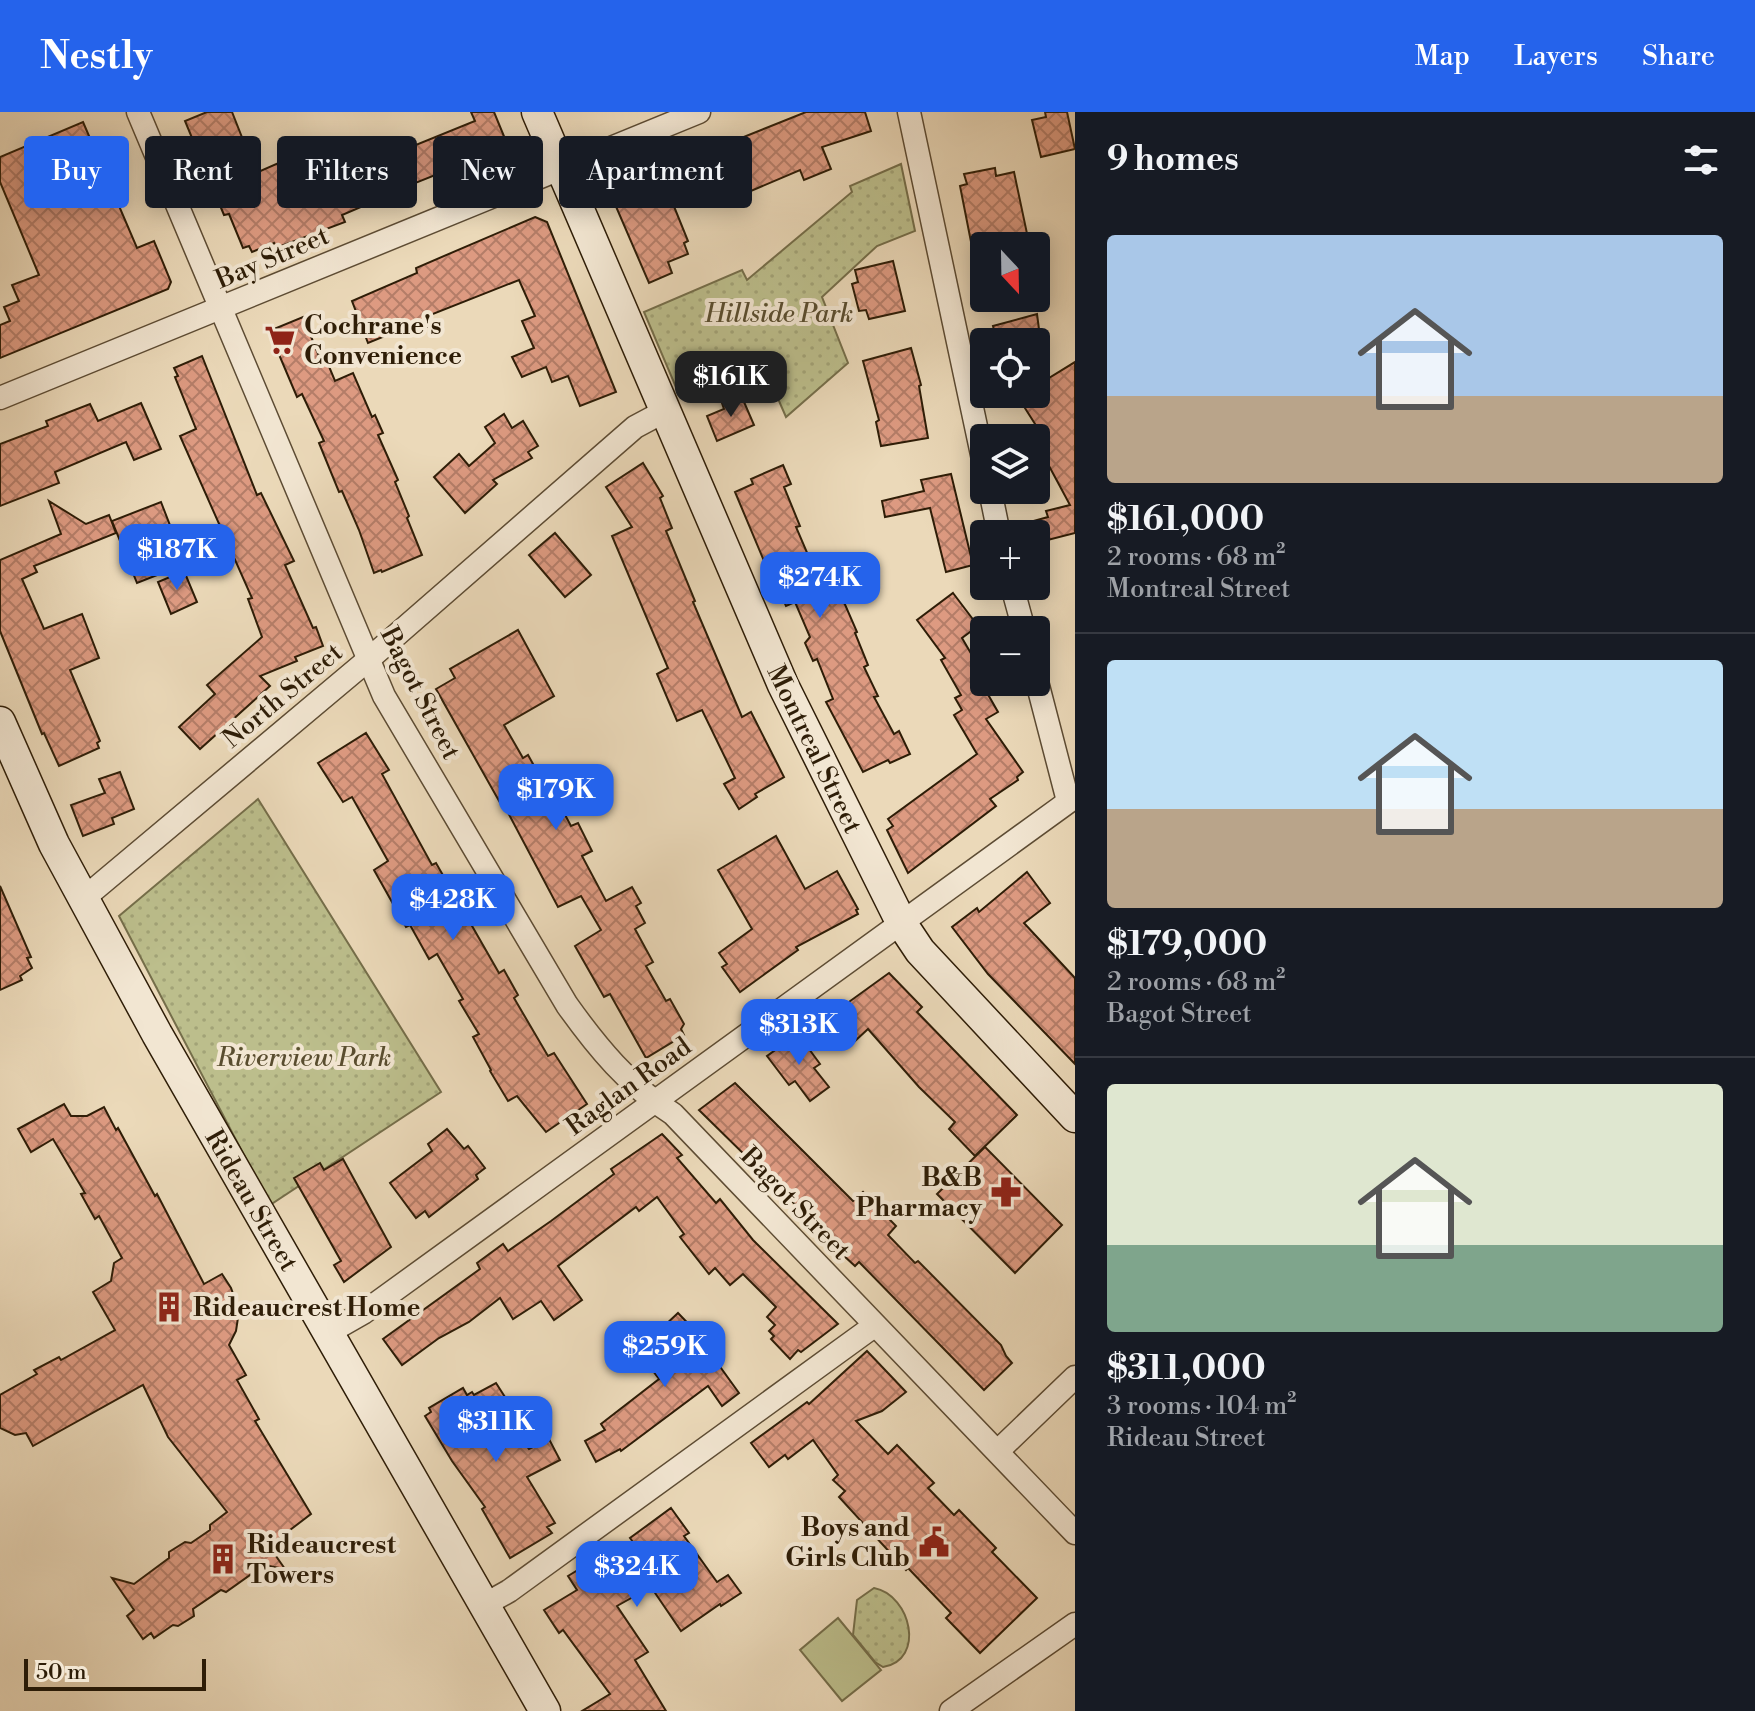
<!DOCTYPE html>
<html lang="en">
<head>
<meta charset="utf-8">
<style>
	body { margin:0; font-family:"Libre Bodoni",serif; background:#242831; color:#f1f3f6; height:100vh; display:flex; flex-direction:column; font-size:30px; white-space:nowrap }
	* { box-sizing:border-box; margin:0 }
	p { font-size:26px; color:#9ea1a6 }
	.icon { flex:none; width:44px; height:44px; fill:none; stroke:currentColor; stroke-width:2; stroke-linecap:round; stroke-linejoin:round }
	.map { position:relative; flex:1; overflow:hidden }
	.drawer { display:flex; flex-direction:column; background:#171b24; width:680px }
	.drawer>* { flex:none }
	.hud { position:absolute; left:24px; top:24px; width:760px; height:72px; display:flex; gap:16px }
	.needle { width:52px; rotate:158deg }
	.controls { position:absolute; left:970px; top:120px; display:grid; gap:16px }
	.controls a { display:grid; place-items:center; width:80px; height:80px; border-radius:8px; background:#171b24; box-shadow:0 4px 20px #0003; font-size:40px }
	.scale { position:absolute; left:24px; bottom:20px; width:182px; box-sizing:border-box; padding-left:8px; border:4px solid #2e1d07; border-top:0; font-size:22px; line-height:28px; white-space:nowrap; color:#2e1d07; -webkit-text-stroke:6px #f2e6d2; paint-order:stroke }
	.price { position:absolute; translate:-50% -68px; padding:0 18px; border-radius:16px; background:#2563eb; color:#fff; font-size:26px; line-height:52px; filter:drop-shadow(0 2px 4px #0008) }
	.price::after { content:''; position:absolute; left:50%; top:48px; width:24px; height:18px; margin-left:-12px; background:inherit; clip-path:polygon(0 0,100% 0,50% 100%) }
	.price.on { background:#222; color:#fff }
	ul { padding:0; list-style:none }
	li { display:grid; align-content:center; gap:16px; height:424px; padding:0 32px }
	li+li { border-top:2px solid #363941 }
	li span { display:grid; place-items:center; height:248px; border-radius:8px; color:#555 }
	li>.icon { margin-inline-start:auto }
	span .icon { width:144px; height:144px; fill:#fffc; stroke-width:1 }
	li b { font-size:34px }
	h2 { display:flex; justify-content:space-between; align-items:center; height:96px; padding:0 32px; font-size:34px }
	.pill { padding:0 28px; border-radius:8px; background:#171b24; box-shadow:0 4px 20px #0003; font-size:28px; line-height:72px }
	.pill.on { background:#2563eb; color:#fff }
	header { display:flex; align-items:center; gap:48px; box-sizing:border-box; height:112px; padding:0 40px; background:#2563eb; color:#fff }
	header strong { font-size:38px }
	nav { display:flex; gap:44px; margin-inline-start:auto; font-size:28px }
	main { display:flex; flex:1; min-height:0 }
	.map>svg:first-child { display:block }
	.grass { fill:#bcbe8c; stroke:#756e4a; stroke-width:2 }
	.park { fill:url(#park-dots); stroke:#756e4a; stroke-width:2 }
	.building { fill:url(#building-cross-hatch); stroke:#2e1d07; stroke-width:2 }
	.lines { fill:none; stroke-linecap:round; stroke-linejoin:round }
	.street-casing { stroke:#5d4c34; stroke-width:25 }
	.secondary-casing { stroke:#2e1d07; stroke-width:33 }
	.street { stroke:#f2e6d2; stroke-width:22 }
	.secondary { stroke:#f2e6d2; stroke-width:30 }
	.labels { text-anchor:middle; stroke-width:8; stroke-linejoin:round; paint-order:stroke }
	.street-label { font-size:26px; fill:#2e1d07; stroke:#f2e6d2 }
	.park-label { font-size:26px; font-style:italic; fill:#594d2f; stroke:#f2e6d2 }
	.poi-label { font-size:26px; font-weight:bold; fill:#2e1d07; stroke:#f2e6d2; text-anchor:start }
</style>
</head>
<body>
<header>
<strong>Nestly</strong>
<nav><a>Map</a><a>Layers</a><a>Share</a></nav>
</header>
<main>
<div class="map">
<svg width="1075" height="1599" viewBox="0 0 1075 1599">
	<defs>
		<pattern id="park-dots" width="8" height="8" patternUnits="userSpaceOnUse" patternTransform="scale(2)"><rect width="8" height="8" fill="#bcbe8c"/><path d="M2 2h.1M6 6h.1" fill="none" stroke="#a2a377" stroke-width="1.8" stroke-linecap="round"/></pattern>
		<pattern id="building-cross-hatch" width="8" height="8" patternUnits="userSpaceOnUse" patternTransform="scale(2)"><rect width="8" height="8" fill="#dd9a81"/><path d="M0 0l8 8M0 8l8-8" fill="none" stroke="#b47d68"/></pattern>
	</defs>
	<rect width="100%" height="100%" fill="#ebd9b9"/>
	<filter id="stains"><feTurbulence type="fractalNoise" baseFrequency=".0025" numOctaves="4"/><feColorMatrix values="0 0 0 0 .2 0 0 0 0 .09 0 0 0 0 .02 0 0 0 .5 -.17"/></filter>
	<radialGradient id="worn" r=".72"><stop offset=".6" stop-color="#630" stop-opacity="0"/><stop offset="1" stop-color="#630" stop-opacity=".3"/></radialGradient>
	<path class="grass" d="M 838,1506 L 881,1558 L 842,1589 L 800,1538 Z"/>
	<g class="park">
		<path d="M 901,52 L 915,119 L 877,134 L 822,185 L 848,251 L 786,305 L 759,243 L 678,280 L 644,200 L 742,158 L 747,168 L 852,80 L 850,74 Z"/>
		<path d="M 258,687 L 441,980 L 270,1093 L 119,804 Z"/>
		<path d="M 874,1476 C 911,1483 926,1548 883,1555 L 875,1550 L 853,1523 L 857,1488 Z"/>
	</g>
	<g class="building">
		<path d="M 207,0 L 232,0 L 256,61 L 331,28 L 342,55 L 375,40 L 379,48 L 475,9 L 471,0 L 494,0 L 508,34 L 400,77 L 401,81 L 378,91 L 377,88 L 342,103 L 345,110 L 276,136 L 274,131 L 252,140 L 249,134 L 243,136 L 229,102 L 224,103 L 185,9 Z"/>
		<path d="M 806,0 L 865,0 L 871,19 L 822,35 L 831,57 L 804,68 L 800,58 L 737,85 L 729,62 L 742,57 L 731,30 Z"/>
		<path d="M 1045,0 L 1067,0 L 1075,37 L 1041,45 L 1032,8 L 1046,5 Z"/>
		<path d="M 83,10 L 137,136 L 154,129 L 171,170 L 168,177 L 0,246 L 0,213 L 10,209 L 4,195 L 19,189 L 12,173 L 39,163 L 0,70 L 0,45 Z"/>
		<path d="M 666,51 L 682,88 L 673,92 L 688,129 L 684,131 L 688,142 L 668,150 L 672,161 L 649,171 L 608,76 Z"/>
		<path d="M 995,56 L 996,64 L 1014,60 L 1029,131 L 972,135 L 960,74 L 967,72 L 964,62 Z"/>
		<path d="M 535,105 L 547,110 L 616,280 L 580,294 L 568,264 L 552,270 L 546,255 L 522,265 L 512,245 L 534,236 L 522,209 L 535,204 L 519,168 L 425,205 L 429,214 L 411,222 L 407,215 L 368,231 L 352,189 L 417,161 L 416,156 Z"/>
		<path d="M 893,149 L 905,199 L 869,207 L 866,198 L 859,199 L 852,172 L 858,170 L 855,158 Z"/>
		<path d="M 1037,202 L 1040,225 L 1025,227 L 1026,230 L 997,230 L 993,214 Z"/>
		<path d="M 303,205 L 323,254 L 328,252 L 335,269 L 353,261 L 372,305 L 375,303 L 383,321 L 378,323 L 398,368 L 395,370 L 409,404 L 407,406 L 422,443 L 382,460 L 381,458 L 374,461 L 359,418 L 342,379 L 339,380 L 319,331 L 324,329 L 302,282 L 297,285 L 269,219 Z"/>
		<path d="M 911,236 L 921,273 L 919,274 L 928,326 L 881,334 L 876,310 L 879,308 L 863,249 Z"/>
		<path d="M 202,244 L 257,383 L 261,381 L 294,449 L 285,453 L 313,516 L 316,515 L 323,534 L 295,545 L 297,549 L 260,564 L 270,574 L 200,637 L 179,615 L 215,582 L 207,573 L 262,525 L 248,487 L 252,486 L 180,324 L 196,317 L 175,265 L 178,264 L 174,256 Z"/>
		<path d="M 1075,250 L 1075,421 L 1036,431 L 1036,422 L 1033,422 L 1030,410 L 1048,405 L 1046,399 L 1070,393 L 1041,339 L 1049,334 L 1016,282 L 1036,282 L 1036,274 Z"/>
		<path d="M 741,283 L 754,313 L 717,329 L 707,304 L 724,297 L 722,291 Z"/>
		<path d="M 141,291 L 161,337 L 134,348 L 126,330 L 55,360 L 59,371 L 0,394 L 0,332 L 48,314 L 46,309 L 90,292 L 98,309 Z"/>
		<path d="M 504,302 L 512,316 L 523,309 L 538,334 L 528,340 L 532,346 L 493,368 L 497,372 L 465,401 L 434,365 L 459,342 L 469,354 L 495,331 L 485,315 Z"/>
		<path d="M 643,351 L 663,384 L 660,386 L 672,416 L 666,419 L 695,489 L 693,490 L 742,605 L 751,600 L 784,665 L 755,682 L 757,685 L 739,697 L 724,672 L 735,666 L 702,598 L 677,609 L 657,562 L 668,556 L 612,424 L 632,415 L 606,375 Z"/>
		<path d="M 783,353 L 791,372 L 784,375 L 800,414 L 796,415 L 814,457 L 827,451 L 857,520 L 855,521 L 868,553 L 864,555 L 878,584 L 874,585 L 894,622 L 899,619 L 910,642 L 890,651 L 888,648 L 863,660 L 826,590 L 833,587 L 817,547 L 813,549 L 805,531 L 810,525 L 795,490 L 786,494 L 774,467 L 772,468 L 735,380 L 753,372 L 751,367 Z"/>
		<path d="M 951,362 L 973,453 L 946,460 L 930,396 L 885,405 L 882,389 L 924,379 L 921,368 Z"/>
		<path d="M 49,389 L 86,412 L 109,403 L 116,421 L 34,454 L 37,460 L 22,467 L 44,517 L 82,502 L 99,546 L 70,558 L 100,629 L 97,631 L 99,636 L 59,654 L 44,621 L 42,622 L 0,519 L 0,448 L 61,422 Z"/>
		<path d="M 161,390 L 171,416 L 151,424 L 165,460 L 137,471 L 112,409 Z"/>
		<path d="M 555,421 L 591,463 L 565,485 L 529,443 Z"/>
		<path d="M 184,459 L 197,490 L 171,502 L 158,470 Z"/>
		<path d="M 953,481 L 978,514 L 962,526 L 983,562 L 978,565 L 998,600 L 986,607 L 1023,660 L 1017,665 L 1018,668 L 990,687 L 996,694 L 908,761 L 887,718 L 893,714 L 888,707 L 977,642 L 954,603 L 962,598 L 955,586 L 961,583 L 941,548 L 945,546 L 917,508 Z"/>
		<path d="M 518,518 L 554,584 L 504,613 L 523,646 L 528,643 L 546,675 L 549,673 L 571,714 L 578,711 L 592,739 L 582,744 L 606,789 L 632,775 L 641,791 L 636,794 L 645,811 L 635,817 L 653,850 L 646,854 L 666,889 L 670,887 L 684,912 L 681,917 L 684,923 L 646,946 L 610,882 L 604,885 L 575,834 L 601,818 L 581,784 L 558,795 L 505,695 L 503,696 L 436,577 L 455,566 L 450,557 Z"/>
		<path d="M 366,621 L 389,658 L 382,662 L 432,753 L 436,751 L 499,861 L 504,858 L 518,883 L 514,886 L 548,944 L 554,941 L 587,992 L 546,1020 L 517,984 L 508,989 L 490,959 L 491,958 L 473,925 L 479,922 L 459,889 L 463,887 L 437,842 L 429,847 L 410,813 L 406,815 L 374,758 L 388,749 L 352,685 L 343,690 L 318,651 Z"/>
		<path d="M 120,660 L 134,697 L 112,706 L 114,712 L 83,724 L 71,693 L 105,681 L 99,667 Z"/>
		<path d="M 776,724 L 805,777 L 837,759 L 858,797 L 856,798 L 858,802 L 796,835 L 798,838 L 740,880 L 722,855 L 727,852 L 719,841 L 752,817 L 718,758 Z"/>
		<path d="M 1027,760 L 1050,791 L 1024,811 L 1075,866 L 1075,952 L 988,862 L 952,815 L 977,796 L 979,800 Z"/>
		<path d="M 0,774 L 31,845 L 27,846 L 32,856 L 20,864 L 22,868 L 0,878 Z"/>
		<path d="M 889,861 L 922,895 L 917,900 L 1017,1003 L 975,1044 L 949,1017 L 955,1010 L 919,975 L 868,917 L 855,929 L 843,915 L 856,902 L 846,892 Z"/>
		<path d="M 798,922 L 820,952 L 814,956 L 829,975 L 810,989 L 795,969 L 789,973 L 767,944 Z"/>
		<path d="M 735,971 L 853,1089 L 863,1080 L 896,1114 L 888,1123 L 915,1151 L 918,1149 L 1001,1233 L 1006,1244 L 1012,1251 L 984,1278 L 859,1150 L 855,1154 L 830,1131 L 815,1116 L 817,1114 L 699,998 Z"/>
		<path d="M 64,992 L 71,1004 L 87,1004 L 104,995 L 116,1018 L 118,1016 L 155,1084 L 157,1082 L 204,1172 L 222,1162 L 231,1176 L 239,1199 L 236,1219 L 229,1233 L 246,1263 L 237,1268 L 259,1307 L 255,1309 L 311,1402 L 269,1434 L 285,1457 L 264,1453 L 226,1480 L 221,1478 L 193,1497 L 194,1504 L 178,1514 L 173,1513 L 154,1526 L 151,1521 L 143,1527 L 127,1504 L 134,1498 L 112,1466 L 134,1472 L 169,1446 L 169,1440 L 185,1430 L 191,1431 L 210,1418 L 210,1413 L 227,1400 L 168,1325 L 143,1273 L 33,1334 L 26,1321 L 15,1323 L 0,1316 L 0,1283 L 37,1262 L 34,1258 L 59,1245 L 61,1248 L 115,1218 L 93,1180 L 111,1169 L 114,1151 L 122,1146 L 99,1104 L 95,1107 L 81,1082 L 85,1081 L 53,1027 L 31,1040 L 18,1017 Z"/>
		<path d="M 447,1017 L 464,1037 L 468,1034 L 485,1056 L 476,1063 L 478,1067 L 429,1105 L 425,1099 L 416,1106 L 390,1071 L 432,1039 L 428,1032 Z"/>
		<path d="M 662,1022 L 682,1043 L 677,1046 L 716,1091 L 720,1087 L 753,1128 L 838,1212 L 801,1240 L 798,1238 L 790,1247 L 771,1227 L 774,1224 L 769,1219 L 775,1213 L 767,1205 L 776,1195 L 743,1162 L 730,1173 L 715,1156 L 709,1162 L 680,1125 L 684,1122 L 657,1085 L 639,1099 L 636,1095 L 558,1154 L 582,1188 L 554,1208 L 541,1189 L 513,1207 L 500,1186 L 469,1210 L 439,1226 L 402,1253 L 383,1227 L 480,1157 L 477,1151 L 503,1132 L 508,1139 L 551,1109 L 614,1062 L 611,1057 Z"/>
		<path d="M 985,1035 L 1062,1113 L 1015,1161 L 937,1082 Z"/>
		<path d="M 343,1047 L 391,1135 L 344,1170 L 334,1153 L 341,1149 L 294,1066 L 320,1051 L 324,1058 Z"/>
		<path d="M 678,1201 L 705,1229 L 703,1231 L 739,1281 L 722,1294 L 708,1274 L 621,1339 L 620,1337 L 596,1350 L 585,1329 L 605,1318 L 601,1312 L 659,1267 L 644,1247 L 672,1226 L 662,1216 Z"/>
		<path d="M 867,1239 L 906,1280 L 882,1299 L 856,1309 L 888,1342 L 897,1333 L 934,1371 L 928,1376 L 954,1403 L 959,1398 L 996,1436 L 992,1440 L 1037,1486 L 980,1541 L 946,1506 L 951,1501 L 908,1456 L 906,1458 L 839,1385 L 845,1379 L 833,1368 L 838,1363 L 813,1328 L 788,1347 L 785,1343 L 769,1355 L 751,1331 L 807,1290 L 809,1292 Z"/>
		<path d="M 496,1271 L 512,1296 L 504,1302 L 529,1337 L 549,1327 L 560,1348 L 527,1365 L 555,1411 L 547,1415 L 552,1421 L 510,1446 L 482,1397 L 485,1395 L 452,1349 L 425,1304 L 431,1300 L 429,1296 L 463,1276 L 467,1283 L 472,1280 L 474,1283 Z"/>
		<path d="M 671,1396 L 689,1421 L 684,1424 L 717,1470 L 728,1463 L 741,1481 L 721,1494 L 720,1492 L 681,1519 L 651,1475 L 617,1494 L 648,1540 L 635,1548 L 666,1599 L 582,1599 L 610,1582 L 563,1518 L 559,1521 L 544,1498 L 577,1478 L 568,1464 L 586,1453 L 594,1465 L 633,1441 L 628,1434 L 633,1430 L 630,1426 Z"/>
	</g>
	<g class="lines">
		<g class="street-casing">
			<g id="street">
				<path d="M 138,0 L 384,584 L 567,893 C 597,935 629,974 673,1002 L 1075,1421"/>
				<path d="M 909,0 L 984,352"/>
				<path d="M 0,286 L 699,0"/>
				<path d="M 990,378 L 999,422"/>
				<path d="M 1012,474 L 1024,518"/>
				<path d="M 1036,566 L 1068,689"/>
				<path d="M 83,787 L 369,547 L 635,315 L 665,299"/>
				<path d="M 328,1221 L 363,1201 L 1075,685"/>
				<path d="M 998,1339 L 1075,1265"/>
				<path d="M 484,1493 L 509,1479 L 874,1214"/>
				<path d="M 951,1599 L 1075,1512"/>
			</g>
		</g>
		<g class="secondary-casing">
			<g id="secondary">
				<path d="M 537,0 L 783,573 L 902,812 L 920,839 L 1075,1005"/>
				<path d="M 0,610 L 54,732 L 157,922 L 545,1599"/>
			</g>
		</g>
		<use href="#street" class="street"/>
		<use href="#secondary" class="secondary"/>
	</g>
	<defs>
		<g id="supermarket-bare" transform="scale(2.4)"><path d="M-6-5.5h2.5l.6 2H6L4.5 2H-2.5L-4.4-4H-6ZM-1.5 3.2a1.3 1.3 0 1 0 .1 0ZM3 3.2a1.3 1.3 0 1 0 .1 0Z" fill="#8f2418" stroke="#f2e6d2" stroke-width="2.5" paint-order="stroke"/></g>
		<g id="pharmacy-bare" transform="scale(2.4)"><path d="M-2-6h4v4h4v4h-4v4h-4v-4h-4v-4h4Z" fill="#8f2418" stroke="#f2e6d2" stroke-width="2.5" paint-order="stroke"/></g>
		<g id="building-bare" transform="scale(2.4)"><path d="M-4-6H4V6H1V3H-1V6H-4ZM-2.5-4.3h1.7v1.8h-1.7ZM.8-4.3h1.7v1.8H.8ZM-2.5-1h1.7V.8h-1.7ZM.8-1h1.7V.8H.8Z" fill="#8f2418" stroke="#f2e6d2" stroke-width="2.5" paint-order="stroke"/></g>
		<g id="civic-bare" transform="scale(2.4)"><path d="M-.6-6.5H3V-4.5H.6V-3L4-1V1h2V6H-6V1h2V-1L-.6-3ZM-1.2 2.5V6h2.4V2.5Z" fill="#8f2418" stroke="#f2e6d2" stroke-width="2.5" paint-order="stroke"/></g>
	</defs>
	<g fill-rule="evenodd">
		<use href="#supermarket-bare" x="280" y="228"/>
		<use href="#pharmacy-bare" x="1006" y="1080"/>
		<use href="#building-bare" x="169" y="1195"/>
		<use href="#civic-bare" x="934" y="1430"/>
		<use href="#building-bare" x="223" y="1447"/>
	</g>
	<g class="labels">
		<g class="street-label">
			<text transform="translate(272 145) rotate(-23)" y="9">Bay Street</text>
			<text transform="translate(421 581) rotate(63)" y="9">Bagot Street</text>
			<text transform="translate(282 583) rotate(-40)" y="9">North Street</text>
			<text transform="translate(815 637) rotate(64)" y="9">Montreal Street</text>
			<text transform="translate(628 974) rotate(-36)" y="9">Raglan Road</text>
			<text transform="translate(252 1088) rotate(60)" y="9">Rideau Street</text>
			<text transform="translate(796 1091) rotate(46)" y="9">Bagot Street</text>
		</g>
		<g class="park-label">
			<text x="779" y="210">Hillside Park</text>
			<text x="304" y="954">Riverview Park</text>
		</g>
		<g class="poi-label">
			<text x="304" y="222">Cochrane's<tspan x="304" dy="30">Convenience</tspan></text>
			<text x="982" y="1074" text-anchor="end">B&amp;B<tspan x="982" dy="30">Pharmacy</tspan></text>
			<text x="193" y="1204">Rideaucrest Home</text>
			<text x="910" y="1424" text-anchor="end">Boys and<tspan x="910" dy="30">Girls Club</tspan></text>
			<text x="247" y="1441">Rideaucrest<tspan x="247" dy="30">Towers</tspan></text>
		</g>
	</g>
	<rect width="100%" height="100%" filter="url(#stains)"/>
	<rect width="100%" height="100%" fill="url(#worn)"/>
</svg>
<div class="controls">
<a><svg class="needle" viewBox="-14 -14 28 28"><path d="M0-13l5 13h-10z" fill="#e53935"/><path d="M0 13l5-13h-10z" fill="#9ea1a6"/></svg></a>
<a><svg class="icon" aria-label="locate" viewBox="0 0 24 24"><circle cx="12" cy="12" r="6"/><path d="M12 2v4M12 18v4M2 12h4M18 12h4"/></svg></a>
<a><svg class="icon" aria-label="layers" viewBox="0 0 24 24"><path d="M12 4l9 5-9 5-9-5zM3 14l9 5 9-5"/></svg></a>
<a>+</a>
<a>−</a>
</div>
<div class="scale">50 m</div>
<b class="price on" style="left:731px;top:307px">$161K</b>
<b class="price" style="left:177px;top:480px">$187K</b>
<b class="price" style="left:820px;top:508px">$274K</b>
<b class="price" style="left:556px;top:720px">$179K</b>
<b class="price" style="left:453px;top:830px">$428K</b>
<b class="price" style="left:799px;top:955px">$313K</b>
<b class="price" style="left:665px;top:1277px">$259K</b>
<b class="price" style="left:496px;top:1352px">$311K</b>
<b class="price" style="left:637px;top:1497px">$324K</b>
<div class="hud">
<a class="pill on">Buy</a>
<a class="pill">Rent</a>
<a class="pill">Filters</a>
<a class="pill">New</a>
<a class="pill">Apartment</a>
</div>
</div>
<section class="drawer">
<h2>9 homes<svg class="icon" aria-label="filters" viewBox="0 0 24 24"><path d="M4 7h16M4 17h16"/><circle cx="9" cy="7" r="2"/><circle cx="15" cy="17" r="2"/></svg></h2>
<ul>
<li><span style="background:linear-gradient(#a9c7e8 65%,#b9a48a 0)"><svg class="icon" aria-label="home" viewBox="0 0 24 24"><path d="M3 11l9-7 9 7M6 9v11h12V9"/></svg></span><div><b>$161,000</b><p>2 rooms · 68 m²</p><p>Montreal Street</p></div></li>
<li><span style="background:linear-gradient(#bfe0f5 60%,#b9a48a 0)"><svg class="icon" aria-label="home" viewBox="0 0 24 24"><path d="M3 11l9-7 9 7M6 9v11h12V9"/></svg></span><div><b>$179,000</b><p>2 rooms · 68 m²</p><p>Bagot Street</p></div></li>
<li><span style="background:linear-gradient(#dfe7d0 65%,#7fa58c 0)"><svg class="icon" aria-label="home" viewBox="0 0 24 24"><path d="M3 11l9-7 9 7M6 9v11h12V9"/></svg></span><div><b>$311,000</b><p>3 rooms · 104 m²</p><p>Rideau Street</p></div></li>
</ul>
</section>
</main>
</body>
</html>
